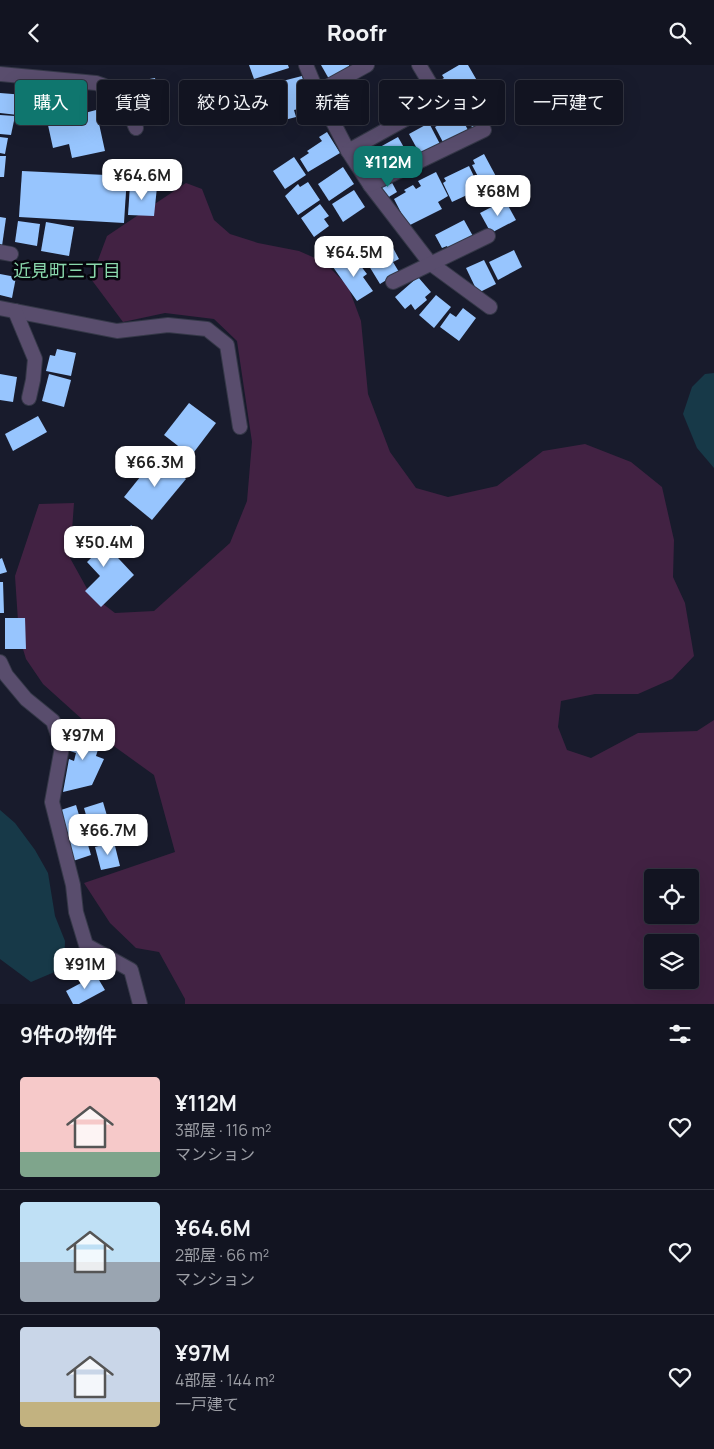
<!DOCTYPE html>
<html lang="ja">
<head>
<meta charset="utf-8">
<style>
	body { margin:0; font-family:Manrope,"Noto Sans JP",sans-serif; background:#1f212e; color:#f1f3f6; height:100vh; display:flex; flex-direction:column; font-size:19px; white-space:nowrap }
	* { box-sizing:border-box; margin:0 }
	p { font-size:16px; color:#9c9ea5 }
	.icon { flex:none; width:28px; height:28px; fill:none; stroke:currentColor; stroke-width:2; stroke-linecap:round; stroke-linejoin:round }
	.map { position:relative; height:939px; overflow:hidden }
	.drawer { display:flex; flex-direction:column; background:#121421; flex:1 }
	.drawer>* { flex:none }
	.top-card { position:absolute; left:15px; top:15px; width:685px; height:45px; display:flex; gap:10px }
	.fabs { position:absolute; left:644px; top:804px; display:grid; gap:10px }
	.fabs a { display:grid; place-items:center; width:55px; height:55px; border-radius:5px; background:#121421; box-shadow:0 5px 20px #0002,0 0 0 1px #31333f; font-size:25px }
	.price { position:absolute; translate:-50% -42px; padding:0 11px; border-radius:10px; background:#fff; color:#222; font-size:16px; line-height:32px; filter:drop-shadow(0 1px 2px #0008) }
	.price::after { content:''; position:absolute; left:50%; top:30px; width:15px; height:11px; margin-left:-8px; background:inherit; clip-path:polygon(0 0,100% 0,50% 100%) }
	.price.active { background:#0f766e; color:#fff }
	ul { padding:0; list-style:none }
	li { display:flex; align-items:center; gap:15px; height:125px; padding:0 20px }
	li+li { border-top:1px solid #31333f }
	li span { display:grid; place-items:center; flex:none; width:140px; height:100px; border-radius:5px; color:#555 }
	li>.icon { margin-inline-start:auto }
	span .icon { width:60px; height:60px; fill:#fffc; stroke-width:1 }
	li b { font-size:21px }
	h2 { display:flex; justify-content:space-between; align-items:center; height:60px; padding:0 20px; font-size:21px }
	.pill { padding:0 18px; border-radius:5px; background:#121421; box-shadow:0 5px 20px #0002,0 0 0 1px #31333f; font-size:18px; line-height:45px }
	.pill.active { background:#0f766e; color:#fff }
	header { display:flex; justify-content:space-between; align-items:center; height:65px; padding:0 20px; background:#121421; font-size:22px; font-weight:800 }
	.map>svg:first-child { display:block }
	.green { fill:#422243; fill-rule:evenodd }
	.water { fill:#173948 }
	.building { fill:#97c5fe }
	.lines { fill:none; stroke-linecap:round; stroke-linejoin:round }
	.minor-casing { stroke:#353848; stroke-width:16 }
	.minor { stroke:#594d6d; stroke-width:14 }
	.labels { text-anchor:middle; stroke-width:5; stroke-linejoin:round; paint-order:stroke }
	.neighbourhood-label { font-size:18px; fill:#8ad8ac; stroke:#06060d }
</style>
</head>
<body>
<header><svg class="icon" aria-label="back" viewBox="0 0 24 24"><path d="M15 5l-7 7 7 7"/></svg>Roofr<svg class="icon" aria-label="search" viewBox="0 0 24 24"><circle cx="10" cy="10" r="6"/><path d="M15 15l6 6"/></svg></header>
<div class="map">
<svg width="714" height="939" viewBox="0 0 714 939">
	<rect width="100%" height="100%" fill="#181b2c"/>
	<path class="green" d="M 186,118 L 202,124 L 214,155 L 230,169 L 258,178 L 299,186 L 324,197 L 348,221 L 361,256 L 368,329 L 390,387 L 416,423 L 448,432 L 497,421 L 543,386 L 585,379 L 631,397 L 662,422 L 674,475 L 673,512 L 685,538 L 694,591 L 672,614 L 638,629 L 595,629 L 561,636 L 558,662 L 567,685 L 591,693 L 638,668 L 697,666 L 714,655 L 714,939 L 185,939 L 185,934 L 159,887 L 136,883 L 110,858 L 84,818 L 175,787 L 154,710 L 104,674 L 43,619 L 26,594 L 19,571 L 15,511 L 39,439 L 74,438 L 70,493 L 90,529 L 115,548 L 154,546 L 230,478 L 247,436 L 252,377 L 237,276 L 214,254 L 165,248 L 123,257 L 91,214 L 107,171 ZM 652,812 L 690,812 L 690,850 L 652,850 ZM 652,878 L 690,878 L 690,915 L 652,915 Z"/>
	<g class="water">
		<path d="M 714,308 L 714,403 L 697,383 L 683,349 L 692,322 L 705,309 Z"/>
		<path d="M 0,745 L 15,758 L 35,785 L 48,808 L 55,851 L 65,876 L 64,903 L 31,917 L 0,894 Z"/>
	</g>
	<g class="building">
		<path d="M 249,0 L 288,0 L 289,3 L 254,14 Z"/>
		<path d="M 321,0 L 349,0 L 350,3 L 329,14 Z"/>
		<path d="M 459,0 L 468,0 L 479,19 L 450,35 L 439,16 L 444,13 L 442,10 Z"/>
		<path d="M 302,11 L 310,41 L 294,45 L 296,52 L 269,59 L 259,22 Z"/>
		<path d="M 155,13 L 161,42 L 134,47 L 128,18 Z"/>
		<path d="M 355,21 L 367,42 L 349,53 L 336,31 Z"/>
		<path d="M 0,28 L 25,30 L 18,50 L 0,48 Z"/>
		<path d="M 484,34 L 494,53 L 473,64 L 463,45 Z"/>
		<path d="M 80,44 L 81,49 L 96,45 L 105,86 L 72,93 L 69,79 L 53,83 L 46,51 Z"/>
		<path d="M 459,48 L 469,67 L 445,81 L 435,62 Z"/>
		<path d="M 0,50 L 15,51 L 11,70 L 0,69 Z"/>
		<path d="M 429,58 L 441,81 L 421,91 L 409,69 Z"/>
		<path d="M 327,67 L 340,88 L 308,107 L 300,94 L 309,88 L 307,86 L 322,76 L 319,72 Z"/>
		<path d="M 0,72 L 8,73 L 5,89 L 0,88 Z"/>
		<path d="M 398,72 L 410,93 L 382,108 L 371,87 Z"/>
		<path d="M 484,89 L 499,117 L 485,125 L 472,100 L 475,99 L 473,95 Z"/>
		<path d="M 0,91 L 6,91 L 4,112 L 0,112 Z"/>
		<path d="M 294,92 L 306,110 L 285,124 L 273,106 Z"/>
		<path d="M 469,101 L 480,124 L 452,137 L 443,118 L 446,116 L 444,113 Z"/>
		<path d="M 343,102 L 354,119 L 329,136 L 318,119 Z"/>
		<path d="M 22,106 L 127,111 L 124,158 L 19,152 Z"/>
		<path d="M 436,107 L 448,131 L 438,137 L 442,144 L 408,161 L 394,134 L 406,127 L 404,125 L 413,120 L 416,124 L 421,121 L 418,116 Z"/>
		<path d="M 390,114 L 397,127 L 387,133 L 380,119 Z"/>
		<path d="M 308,117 L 320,135 L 298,150 L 285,131 L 298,119 L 300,122 Z"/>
		<path d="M 130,120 L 157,122 L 154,151 L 128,150 Z"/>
		<path d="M 354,125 L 365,142 L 343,157 L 332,139 Z"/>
		<path d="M 505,135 L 516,155 L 491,168 L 480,148 Z"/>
		<path d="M 320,139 L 329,151 L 324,154 L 329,161 L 314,172 L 301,153 Z"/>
		<path d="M 0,152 L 6,153 L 2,181 L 0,181 Z"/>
		<path d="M 464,155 L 474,173 L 449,186 L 447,181 L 442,183 L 435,170 Z"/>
		<path d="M 18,156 L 40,159 L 37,181 L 15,177 Z"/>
		<path d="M 46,157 L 74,162 L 69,191 L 41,186 Z"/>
		<path d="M 392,181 L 399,194 L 393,197 L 399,207 L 380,219 L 366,196 Z"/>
		<path d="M 514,185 L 522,202 L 498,215 L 489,197 Z"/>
		<path d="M 346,193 L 351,200 L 357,196 L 367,209 L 363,212 L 373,226 L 357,236 L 333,202 Z"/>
		<path d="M 484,195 L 496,219 L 478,228 L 466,203 Z"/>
		<path d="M 0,209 L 16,212 L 12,233 L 0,230 Z"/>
		<path d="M 418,212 L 431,227 L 425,232 L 427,235 L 415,245 L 411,239 L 405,244 L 395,232 Z"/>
		<path d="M 436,230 L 451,242 L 434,263 L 419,250 Z"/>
		<path d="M 463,243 L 476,253 L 459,276 L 440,262 L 450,248 L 456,252 Z"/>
		<path d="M 57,284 L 76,288 L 71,311 L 46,306 L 50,290 L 55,291 Z"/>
		<path d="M 0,309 L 17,312 L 13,337 L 0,335 Z"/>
		<path d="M 49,309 L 71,315 L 64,342 L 42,336 Z"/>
		<path d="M 189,338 L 216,358 L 191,391 L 164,370 Z"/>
		<path d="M 38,351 L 47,367 L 13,386 L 5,369 Z"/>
		<path d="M 157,391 L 186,414 L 152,455 L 124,432 Z"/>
		<path d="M 131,460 L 144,470 L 129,491 L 116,481 Z"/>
		<path d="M 89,462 L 134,510 L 101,542 L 85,526 L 100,511 L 87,497 L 93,491 L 76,474 Z"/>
		<path d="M 2,493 L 7,507 L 0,509 L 0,494 Z"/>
		<path d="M 0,517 L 3,517 L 4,548 L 0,548 Z"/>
		<path d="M 5,553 L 25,553 L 26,584 L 5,584 Z"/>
		<path d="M 74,664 L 101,675 L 96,691 L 104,694 L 92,720 L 63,727 L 69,694 L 74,696 L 76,688 L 67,685 Z"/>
		<path d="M 103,737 L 110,761 L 91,767 L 84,743 Z"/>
		<path d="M 76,740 L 91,790 L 73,796 L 58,746 Z"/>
		<path d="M 114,777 L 120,801 L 101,805 L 95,782 Z"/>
		<path d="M 96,910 L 105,925 L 79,939 L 73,939 L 66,926 Z"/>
	</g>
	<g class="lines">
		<g class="minor-casing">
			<g id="minor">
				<path d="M 306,0 L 315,22 L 348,86 L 370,120 L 430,198 L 490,242"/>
				<path d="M 0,9 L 96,18 C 123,26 126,39 136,63"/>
				<path d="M 318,27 L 367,0"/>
				<path d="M 348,86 L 440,35 L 419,0"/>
				<path d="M 370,120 L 484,65"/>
				<path d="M 0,187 L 11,189"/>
				<path d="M 393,217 L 488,171"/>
				<path d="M 0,243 L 117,266 L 168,260 L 207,264 L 227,280 L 240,362"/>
				<path d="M 15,246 L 35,294 L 33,315 L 29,333"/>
				<path d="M 0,597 L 6,610 L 26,634 L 53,656 L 62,682 L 52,737 L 73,820 L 76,847 L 86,880 L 131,905 L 140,939"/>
			</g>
		</g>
		<use href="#minor" class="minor"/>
	</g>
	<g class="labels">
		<g class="neighbourhood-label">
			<text x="67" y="212">近見町三丁目</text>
		</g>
	</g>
</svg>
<div class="fabs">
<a><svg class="icon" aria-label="locate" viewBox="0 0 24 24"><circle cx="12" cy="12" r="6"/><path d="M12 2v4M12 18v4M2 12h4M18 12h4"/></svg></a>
<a><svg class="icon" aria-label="layers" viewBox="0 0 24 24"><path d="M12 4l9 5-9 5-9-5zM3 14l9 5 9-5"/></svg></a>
</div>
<b class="price active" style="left:388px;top:123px">¥112M</b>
<b class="price" style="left:142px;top:136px">¥64.6M</b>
<b class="price" style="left:498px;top:152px">¥68M</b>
<b class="price" style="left:354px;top:213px">¥64.5M</b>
<b class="price" style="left:155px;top:423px">¥66.3M</b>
<b class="price" style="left:104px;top:503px">¥50.4M</b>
<b class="price" style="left:83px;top:696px">¥97M</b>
<b class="price" style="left:108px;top:791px">¥66.7M</b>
<b class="price" style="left:85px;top:925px">¥91M</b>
<div class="top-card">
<a class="pill active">購入</a>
<a class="pill">賃貸</a>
<a class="pill">絞り込み</a>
<a class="pill">新着</a>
<a class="pill">マンション</a>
<a class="pill">一戸建て</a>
</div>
</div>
<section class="drawer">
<h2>9件の物件<svg class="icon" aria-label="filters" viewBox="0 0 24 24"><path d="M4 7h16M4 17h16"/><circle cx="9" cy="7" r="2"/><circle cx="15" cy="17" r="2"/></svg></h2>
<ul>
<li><span style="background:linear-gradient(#f6c9c9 75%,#7fa58c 0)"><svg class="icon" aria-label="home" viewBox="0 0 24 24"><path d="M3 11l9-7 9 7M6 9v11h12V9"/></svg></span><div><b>¥112M</b><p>3部屋 · 116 m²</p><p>マンション</p></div><svg class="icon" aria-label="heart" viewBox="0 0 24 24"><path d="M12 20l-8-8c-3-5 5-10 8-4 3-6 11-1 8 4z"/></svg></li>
<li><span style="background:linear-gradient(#bfe0f5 60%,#9aa5b1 0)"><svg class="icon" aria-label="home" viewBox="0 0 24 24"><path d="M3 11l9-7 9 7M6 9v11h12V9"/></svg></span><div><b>¥64.6M</b><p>2部屋 · 66 m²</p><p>マンション</p></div><svg class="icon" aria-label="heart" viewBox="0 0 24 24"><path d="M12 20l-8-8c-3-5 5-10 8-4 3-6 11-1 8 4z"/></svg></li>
<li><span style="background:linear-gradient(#c9d6e8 75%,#c2b280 0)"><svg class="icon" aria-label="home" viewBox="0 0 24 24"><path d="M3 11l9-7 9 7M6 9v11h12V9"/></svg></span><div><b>¥97M</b><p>4部屋 · 144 m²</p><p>一戸建て</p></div><svg class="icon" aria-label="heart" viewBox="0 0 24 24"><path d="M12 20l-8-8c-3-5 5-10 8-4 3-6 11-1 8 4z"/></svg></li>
</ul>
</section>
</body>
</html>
